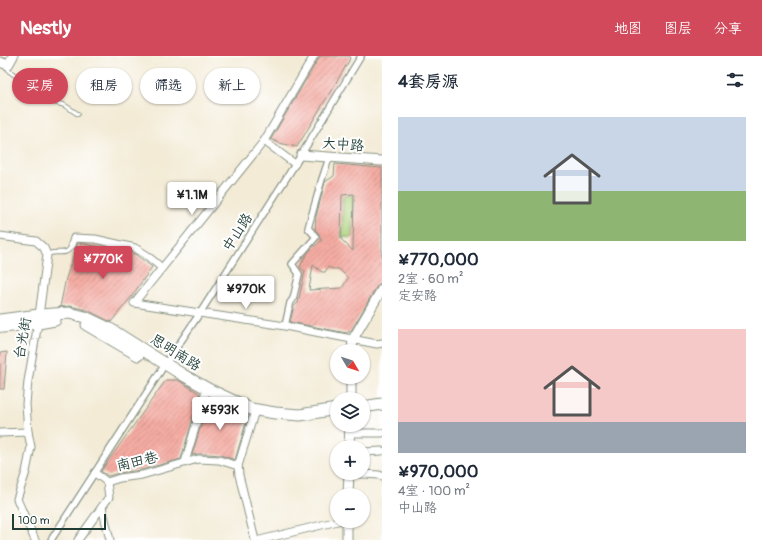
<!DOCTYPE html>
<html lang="zh">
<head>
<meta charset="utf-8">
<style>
	body { margin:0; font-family:Pangolin,"LXGW WenKai TC",sans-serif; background:#f2f2f3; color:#1f2937; height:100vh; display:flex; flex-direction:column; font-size:15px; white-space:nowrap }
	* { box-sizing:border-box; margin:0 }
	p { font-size:13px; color:#747a83 }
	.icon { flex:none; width:22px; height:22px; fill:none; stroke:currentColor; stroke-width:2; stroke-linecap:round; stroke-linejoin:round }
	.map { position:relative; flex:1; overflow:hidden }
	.details { display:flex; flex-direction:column; background:#fff; width:380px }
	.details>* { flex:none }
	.top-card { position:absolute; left:12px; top:12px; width:310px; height:36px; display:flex; gap:8px }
	.needle { width:26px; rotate:129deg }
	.tools { position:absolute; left:330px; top:288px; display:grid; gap:8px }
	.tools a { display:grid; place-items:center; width:40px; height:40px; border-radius:50%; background:#fff; box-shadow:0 1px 3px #0004; font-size:20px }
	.scale { position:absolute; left:12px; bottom:10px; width:94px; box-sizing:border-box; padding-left:4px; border:2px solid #1f3d34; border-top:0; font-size:11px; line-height:14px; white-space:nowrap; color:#1f3d34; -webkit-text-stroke:3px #fff; paint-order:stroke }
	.price { position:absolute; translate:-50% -34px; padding:0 9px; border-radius:4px; background:#fff; color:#222; font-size:13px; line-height:26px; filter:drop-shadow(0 1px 2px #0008) }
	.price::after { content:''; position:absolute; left:50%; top:24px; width:12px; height:9px; margin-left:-6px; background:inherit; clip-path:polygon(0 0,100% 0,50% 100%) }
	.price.active { background:#d1495b; color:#fff }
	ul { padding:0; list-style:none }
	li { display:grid; align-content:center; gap:8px; height:212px; padding:0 16px }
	li span { display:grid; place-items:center; height:124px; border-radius:0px; color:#555 }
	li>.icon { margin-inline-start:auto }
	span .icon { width:72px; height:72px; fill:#fffc; stroke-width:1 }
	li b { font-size:17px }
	h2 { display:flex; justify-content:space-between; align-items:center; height:48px; padding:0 16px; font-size:17px }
	.pill { padding:0 14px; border-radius:18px; background:#fff; box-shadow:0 1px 3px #0004; font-size:14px; line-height:36px }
	.pill.active { background:#d1495b; color:#fff }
	header { display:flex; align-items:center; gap:24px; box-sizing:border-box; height:56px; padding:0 20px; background:#d1495b; color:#fff }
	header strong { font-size:19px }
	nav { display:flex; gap:22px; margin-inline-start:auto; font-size:14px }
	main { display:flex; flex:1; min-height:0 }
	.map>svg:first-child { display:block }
	.green { fill:#add17b; stroke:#668758 }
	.building { fill:url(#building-hatch); fill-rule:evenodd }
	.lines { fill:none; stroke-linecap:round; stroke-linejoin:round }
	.service-casing { stroke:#899485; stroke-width:5.5 }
	.pedestrian-casing { stroke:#899485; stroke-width:8 }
	.minor-casing { stroke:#899485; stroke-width:9 }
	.tertiary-casing { stroke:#899485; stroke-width:11 }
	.secondary-casing { stroke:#899485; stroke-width:13 }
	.service { stroke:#fff; stroke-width:3.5 }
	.pedestrian { stroke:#fff; stroke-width:5.5 }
	.minor { stroke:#fff; stroke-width:7 }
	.tertiary { stroke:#fff; stroke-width:9 }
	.secondary { stroke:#fff; stroke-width:11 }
	.path-bridge { stroke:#899485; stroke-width:1; stroke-dasharray:1 3; stroke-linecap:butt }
	.labels { text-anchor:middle; stroke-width:4; stroke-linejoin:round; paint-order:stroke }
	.street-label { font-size:14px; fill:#1f3d34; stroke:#fff }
</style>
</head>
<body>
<header>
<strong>Nestly</strong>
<nav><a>地图</a><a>图层</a><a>分享</a></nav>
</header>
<main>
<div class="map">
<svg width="382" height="484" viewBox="0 0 382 484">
	<defs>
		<pattern id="building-hatch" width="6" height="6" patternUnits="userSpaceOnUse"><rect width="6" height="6" fill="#f5aca3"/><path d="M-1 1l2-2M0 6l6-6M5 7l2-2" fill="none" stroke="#c68d86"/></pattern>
	</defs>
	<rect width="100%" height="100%" fill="#fff"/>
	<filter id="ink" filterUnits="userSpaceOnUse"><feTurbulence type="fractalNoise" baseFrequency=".025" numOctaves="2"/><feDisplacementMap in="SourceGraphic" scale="8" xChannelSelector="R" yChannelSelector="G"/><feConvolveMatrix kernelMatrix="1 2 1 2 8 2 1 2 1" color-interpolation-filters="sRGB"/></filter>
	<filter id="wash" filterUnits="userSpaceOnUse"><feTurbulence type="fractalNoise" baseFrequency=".012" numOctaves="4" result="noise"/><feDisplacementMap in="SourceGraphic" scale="16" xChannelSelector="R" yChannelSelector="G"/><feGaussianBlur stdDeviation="0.9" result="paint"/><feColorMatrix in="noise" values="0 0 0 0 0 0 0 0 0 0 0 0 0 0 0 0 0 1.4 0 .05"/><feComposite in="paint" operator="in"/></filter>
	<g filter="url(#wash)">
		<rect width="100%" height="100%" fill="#f3ebd6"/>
		<path class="green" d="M 353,139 L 352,182 L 342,181 L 343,140 Z"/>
		<g id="blocks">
			<g class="building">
				<path d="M 320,0 L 350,0 L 349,5 L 297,91 L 279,87 L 271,83 Z"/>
				<path d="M 335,108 L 382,112 L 382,227 L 379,228 L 377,230 L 351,275 L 347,277 L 290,266 L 294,250 L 298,247 L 305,215 L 300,211 L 305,201 L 311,193 L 322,184 L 320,183 L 319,178 L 315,173 L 316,161 L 325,126 L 334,120 ZM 354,138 L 353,195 L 341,183 L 342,139 ZM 313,209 L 322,216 L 325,216 L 328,211 L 333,213 L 339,213 L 348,222 L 342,232 L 309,234 Z"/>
				<path d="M 78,187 L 85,188 L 135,198 L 152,211 L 132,240 L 111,266 L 87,254 L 70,250 L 60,251 L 66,222 Z"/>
				<path d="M 7,296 L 4,333 L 0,333 L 0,297 Z"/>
				<path d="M 166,324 L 178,324 L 200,338 L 181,403 L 141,414 L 119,417 L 108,420 L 101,415 Z"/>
				<path d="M 209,343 L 248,360 L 235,404 L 221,399 L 208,398 L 198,398 L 192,399 Z"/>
			</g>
		</g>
	</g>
	<g filter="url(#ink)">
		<use href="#blocks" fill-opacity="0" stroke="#899485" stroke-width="1"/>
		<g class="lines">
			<g class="service-casing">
				<g id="service">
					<path d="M 8,10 L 9,15 L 53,46 L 64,49 L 78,58"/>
					<path d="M 47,199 C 55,192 66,203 72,189"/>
				</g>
			</g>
			<g class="pedestrian-casing">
				<g id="pedestrian">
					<path d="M 285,270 L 290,247 L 293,243 L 299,218 L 292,208 L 316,181 L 308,172 L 322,123 L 329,102"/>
					<path d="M 51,484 L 162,313 L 200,257 L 301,99 L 361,0"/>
				</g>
			</g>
			<g class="minor-casing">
				<g id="minor">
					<path d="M 314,0 L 264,85 L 134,247 L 285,270 L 377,288 L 382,287"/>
					<path d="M 264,85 L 295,108"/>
					<path d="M 0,180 L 36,185 L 44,192 L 47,199 L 38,267 L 28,325 L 26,348 L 28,376 L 31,391 L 26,416 L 17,443 L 35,484"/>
					<path d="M 72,189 L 74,182 L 95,183 L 135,192 L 145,198 L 162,212"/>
					<path d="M 254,358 L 238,410 L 239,419 L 255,484"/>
					<path d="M 0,377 L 28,376"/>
					<path d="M 350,377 L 382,377"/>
					<path d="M 363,396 L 382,395"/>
					<path d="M 185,406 L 205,338"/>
					<path d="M 95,417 L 107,426"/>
					<path d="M 348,417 L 379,419 L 382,420"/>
					<path d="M 102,451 L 110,484"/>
					<path d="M 78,484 L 109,441 L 107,426 L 120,422 L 142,419 L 198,403 L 219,404 L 238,410"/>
					<path d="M 260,484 L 338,465"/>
				</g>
			</g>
			<g class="tertiary-casing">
				<g id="tertiary">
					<path d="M 0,6 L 8,9 L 13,0"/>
					<path d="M 301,99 L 382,105"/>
					<path d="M 352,295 L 353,283 L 382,233"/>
					<path d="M 351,343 L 351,321"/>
					<path d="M 349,391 L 350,369"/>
					<path d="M 348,439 L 349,417"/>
					<path d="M 347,484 L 347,465"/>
				</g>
			</g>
			<g class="secondary-casing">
				<g id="secondary">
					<path d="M 0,264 L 39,259 L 69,257 L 85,261 L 110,273 L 183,319 L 210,334 L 251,353 L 275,357 L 300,359 L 337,353"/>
					<path d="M 87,269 L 138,299"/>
					<path d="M 3,271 L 38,267 L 55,264"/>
					<path d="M 363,351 L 382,348"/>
				</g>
			</g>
			<use href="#service" class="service"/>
			<use href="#pedestrian" class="pedestrian"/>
			<use href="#minor" class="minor"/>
			<use href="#tertiary" class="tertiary"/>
			<use href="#secondary" class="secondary"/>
			<path class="path-bridge" d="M 29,285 L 43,281"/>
		</g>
	</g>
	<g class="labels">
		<g class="street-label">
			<text transform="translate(343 88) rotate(4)" y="5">大中路</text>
			<text transform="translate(237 176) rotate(-57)" y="5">中山路</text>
			<text transform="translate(22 282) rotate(-80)" y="5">台光街</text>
			<text transform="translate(176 296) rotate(32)" y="5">思明南路</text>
			<text transform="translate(137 405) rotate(-13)" y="5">南田巷</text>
		</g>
	</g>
</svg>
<div class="tools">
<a><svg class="needle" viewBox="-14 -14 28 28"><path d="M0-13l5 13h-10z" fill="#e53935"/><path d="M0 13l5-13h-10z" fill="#747a83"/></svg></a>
<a><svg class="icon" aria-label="layers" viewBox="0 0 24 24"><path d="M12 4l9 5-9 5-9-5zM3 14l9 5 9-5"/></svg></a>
<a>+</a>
<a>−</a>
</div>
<div class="scale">100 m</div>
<b class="price" style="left:192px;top:160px">¥1.1M</b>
<b class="price active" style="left:103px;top:224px">¥770K</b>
<b class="price" style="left:246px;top:254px">¥970K</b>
<b class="price" style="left:220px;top:375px">¥593K</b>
<div class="top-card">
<a class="pill active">买房</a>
<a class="pill">租房</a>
<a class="pill">筛选</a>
<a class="pill">新上</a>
</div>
</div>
<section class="details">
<h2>4套房源<svg class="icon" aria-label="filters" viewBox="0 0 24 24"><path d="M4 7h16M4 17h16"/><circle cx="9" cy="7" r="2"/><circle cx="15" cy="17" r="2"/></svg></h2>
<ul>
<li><span style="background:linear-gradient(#c9d6e8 60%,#8fb573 0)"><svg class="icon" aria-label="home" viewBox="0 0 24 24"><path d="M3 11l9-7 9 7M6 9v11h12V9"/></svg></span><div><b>¥770,000</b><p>2室 · 60 m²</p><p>定安路</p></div></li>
<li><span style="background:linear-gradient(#f6c9c9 75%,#9aa5b1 0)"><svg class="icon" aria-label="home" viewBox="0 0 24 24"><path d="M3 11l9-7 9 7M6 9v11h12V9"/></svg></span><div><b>¥970,000</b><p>4室 · 100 m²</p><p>中山路</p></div></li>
</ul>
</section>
</main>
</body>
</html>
